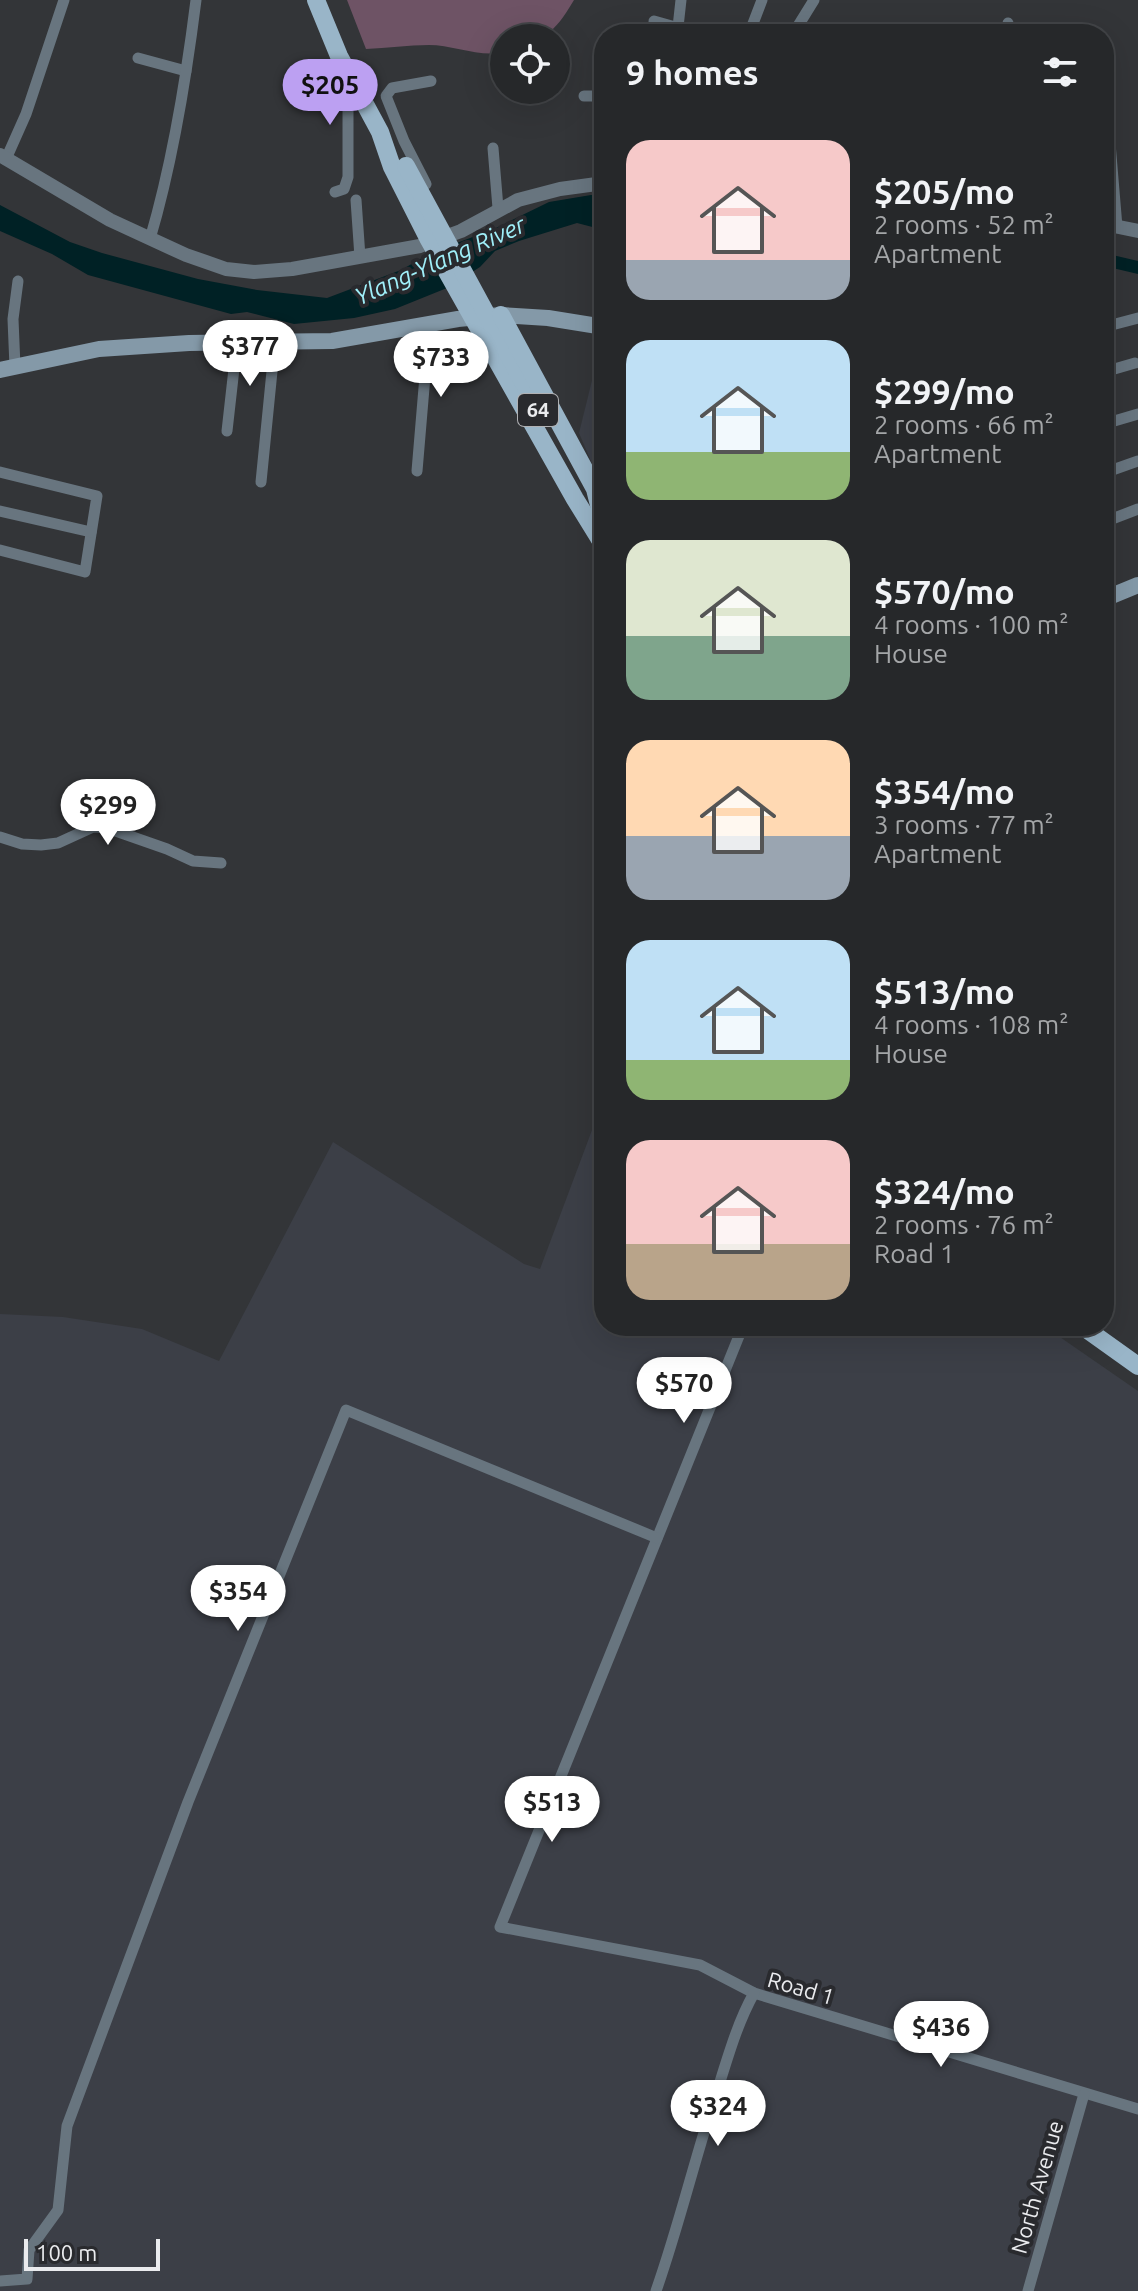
<!DOCTYPE html>
<html lang="en">
<head>
<meta charset="utf-8">
<style>
	body { margin:0; font-family:Ubuntu,sans-serif; background:#2e3032; color:#f1f3f6; height:100vh; display:flex; flex-direction:column; font-size:30px; white-space:nowrap }
	* { box-sizing:border-box; margin:0 }
	p { font-size:26px; color:#a4a6a8 }
	.icon { flex:none; width:44px; height:44px; fill:none; stroke:currentColor; stroke-width:2; stroke-linecap:round; stroke-linejoin:round }
	.map { position:relative; flex:1; overflow:hidden }
	.details { position:absolute; left:594px; top:24px; width:520px; height:1312px; display:flex; flex-direction:column; background:#26282a; border-radius:32px; box-shadow:0 8px 32px #0002,0 0 0 2px #424447 }
	.details>* { flex:none }
	.buttons { position:absolute; left:490px; top:24px; display:grid; gap:16px }
	.buttons a { display:grid; place-items:center; width:80px; height:80px; border-radius:50%; background:#26282a; box-shadow:0 8px 32px #0002,0 0 0 2px #424447; font-size:40px }
	.scale { position:absolute; left:24px; bottom:20px; width:136px; box-sizing:border-box; padding-left:8px; border:4px solid #eaebee; border-top:0; font-size:22px; line-height:28px; white-space:nowrap; color:#eaebee; -webkit-text-stroke:6px #292a2e; paint-order:stroke }
	.price { position:absolute; translate:-50% -68px; padding:0 18px; border-radius:28px; background:#fff; color:#222; font-size:26px; line-height:52px; filter:drop-shadow(0 2px 4px #0008) }
	.price::after { content:''; position:absolute; left:50%; top:48px; width:24px; height:18px; margin-left:-12px; background:inherit; clip-path:polygon(0 0,100% 0,50% 100%) }
	.price.active { background:#bca0f2; color:#111 }
	ul { padding:0; list-style:none }
	li { display:flex; align-items:center; gap:24px; height:200px; padding:0 32px }
	li span { display:grid; place-items:center; flex:none; width:224px; height:160px; border-radius:24px; color:#555 }
	li>.icon { margin-inline-start:auto }
	span .icon { width:96px; height:96px; fill:#fffc; stroke-width:1 }
	li b { font-size:34px }
	h2 { display:flex; justify-content:space-between; align-items:center; height:96px; padding:0 32px; font-size:34px }
	.map>svg:first-child { display:block }
	.built { fill:#3c3f47 }
	.green { fill:#6e5365 }
	.water { fill:#002125 }
	.lines { fill:none; stroke-linecap:round; stroke-linejoin:round }
	.minor { stroke:#68757f; stroke-width:11 }
	.tertiary { stroke:#68757f; stroke-width:14 }
	.secondary { stroke:#8499a8; stroke-width:16 }
	.primary { stroke:#99b5c8; stroke-width:18 }
	.labels { text-anchor:middle; stroke-width:8; stroke-linejoin:round; paint-order:stroke }
	.shield { fill:#292a2e; stroke:#b0b1b4; stroke-width:2 }
	.shield-label { font-size:20px; font-weight:bold; fill:#eaebee }
	.street-label { font-size:22px; fill:#eaebee; stroke:#292a2e }
	.water-label { font-size:24px; font-style:italic; fill:#a0eff9; stroke:#292a2e }
</style>
</head>
<body>
<div class="map">
<svg width="1138" height="2291" viewBox="0 0 1138 2291">
	<rect width="100%" height="100%" fill="#333538"/>
	<g class="built">
		<path d="M 604,332 L 604,469 L 593,466 L 579,433 Z"/>
		<path d="M 604,1098 L 604,1326 L 1038,1326 L 1057,1335 L 1138,1391 L 1138,2291 L 0,2291 L 0,1314 L 63,1317 L 142,1329 L 219,1361 L 333,1142 L 524,1264 L 540,1269 Z"/>
	</g>
	<path class="green" d="M 347,0 L 574,0 C 551,38 547,38 504,38 L 504,52 C 481,58 453,45 429,45 C 408,45 387,48 366,49 Z"/>
	<g class="water">
		<path d="M 591,195 L 604,195 L 604,230 L 577,223 L 519,241 L 495,251 L 480,267 L 447,288 L 395,309 L 354,318 L 294,324 L 247,312 L 231,314 L 88,275 L 52,254 L 0,231 L 0,205 L 70,242 L 102,253 L 198,279 L 257,290 L 327,298 L 401,270 L 431,253 L 496,228 L 549,202 Z"/>
		<path d="M 1104,253 L 1138,261 L 1138,274 L 1104,266 Z"/>
	</g>
	<g class="lines">
		<g class="minor">
			<path d="M 654,21 L 700,34"/>
			<path d="M 678,27 L 681,0"/>
			<path d="M 749,34 L 762,0"/>
			<path d="M 793,34 L 814,0"/>
			<path d="M 1007,34 L 1008,23"/>
			<path d="M 138,58 L 186,71"/>
			<path d="M 584,96 L 604,96"/>
			<path d="M 1104,141 L 1110,143 L 1117,227"/>
			<path d="M 493,148 L 498,208"/>
			<path d="M 6,159 L 26,114 L 64,0"/>
			<path d="M 426,184 L 404,141 L 386,96 L 392,88 L 431,81"/>
			<path d="M 335,192 L 344,189 L 348,177 L 348,110 L 352,82"/>
			<path d="M 356,200 L 360,257"/>
			<path d="M 150,239 C 173,161 186,80 196,0"/>
			<path d="M 1104,304 L 1110,325"/>
			<path d="M 1104,327 L 1138,318"/>
			<path d="M 15,367 L 13,319 L 18,281"/>
			<path d="M 1104,372 L 1135,363"/>
			<path d="M 1104,424 L 1138,414"/>
			<path d="M 227,431 L 237,342"/>
			<path d="M 417,471 L 425,376 L 425,324"/>
			<path d="M 0,472 L 97,496 L 85,572 L 0,550"/>
			<path d="M 1104,473 L 1138,461"/>
			<path d="M 261,482 L 275,341"/>
			<path d="M 0,511 L 91,532"/>
			<path d="M 1104,522 L 1138,509"/>
			<path d="M 0,837 L 22,844 L 41,845 L 58,843 L 93,827 L 107,828 L 167,849 L 193,861 L 221,863"/>
			<path d="M 743,1326 L 500,1927 L 700,1965 L 754,1993 L 1138,2109"/>
			<path d="M 0,2281 L 27,2279 L 29,2250 L 58,2210 L 67,2126 L 188,1802 L 346,1410 L 657,1538"/>
			<path d="M 656,2291 C 680,2223 696,2153 719,2085 C 729,2053 738,2022 754,1993"/>
			<path d="M 1028,2291 L 1084,2094"/>
		</g>
		<g class="tertiary">
			<path d="M 0,155 L 110,220 L 186,255 L 226,269 L 254,272 L 292,269 L 420,246 L 461,231 L 518,200 L 560,189 L 604,183"/>
			<path d="M 1104,224 L 1138,231"/>
		</g>
		<g class="secondary">
			<path d="M 0,370 L 99,349 L 189,343 L 332,341 L 458,319 L 501,315 L 548,318 L 604,327"/>
			<path d="M 1104,599 L 1138,585"/>
		</g>
		<g class="primary">
			<path d="M 316,0 L 339,56 L 380,132 L 392,167 L 428,238 L 575,499 L 604,546"/>
			<path d="M 406,166 L 533,400"/>
			<path d="M 501,315 L 595,489 L 604,525"/>
			<path d="M 1082,1326 L 1138,1366"/>
		</g>
	</g>
	<g class="labels">
		<rect class="shield" x="518" y="394" width="40" height="32" rx="6"/>
		<g class="shield-label">
			<text x="538" y="417">64</text>
		</g>
		<g class="street-label">
			<text transform="translate(801 1988) rotate(16)" y="8">Road 1</text>
			<text transform="translate(1037 2187) rotate(-74)" y="8">North Avenue</text>
		</g>
		<g class="water-label">
			<text transform="translate(440 261) rotate(-24)" y="8">Ylang-Ylang River</text>
		</g>
	</g>
</svg>
<div class="buttons">
<a><svg class="icon" aria-label="locate" viewBox="0 0 24 24"><circle cx="12" cy="12" r="6"/><path d="M12 2v4M12 18v4M2 12h4M18 12h4"/></svg></a>
</div>
<div class="scale">100 m</div>
<b class="price active" style="left:330px;top:127px">$205</b>
<b class="price" style="left:250px;top:388px">$377</b>
<b class="price" style="left:441px;top:399px">$733</b>
<b class="price" style="left:108px;top:847px">$299</b>
<b class="price" style="left:684px;top:1425px">$570</b>
<b class="price" style="left:238px;top:1633px">$354</b>
<b class="price" style="left:552px;top:1844px">$513</b>
<b class="price" style="left:941px;top:2069px">$436</b>
<b class="price" style="left:718px;top:2148px">$324</b>
<section class="details">
<h2>9 homes<svg class="icon" aria-label="filters" viewBox="0 0 24 24"><path d="M4 7h16M4 17h16"/><circle cx="9" cy="7" r="2"/><circle cx="15" cy="17" r="2"/></svg></h2>
<ul>
<li><span style="background:linear-gradient(#f6c9c9 75%,#9aa5b1 0)"><svg class="icon" aria-label="home" viewBox="0 0 24 24"><path d="M3 11l9-7 9 7M6 9v11h12V9"/></svg></span><div><b>$205/mo</b><p>2 rooms · 52 m²</p><p>Apartment</p></div></li>
<li><span style="background:linear-gradient(#bfe0f5 70%,#8fb573 0)"><svg class="icon" aria-label="home" viewBox="0 0 24 24"><path d="M3 11l9-7 9 7M6 9v11h12V9"/></svg></span><div><b>$299/mo</b><p>2 rooms · 66 m²</p><p>Apartment</p></div></li>
<li><span style="background:linear-gradient(#dfe7d0 60%,#7fa58c 0)"><svg class="icon" aria-label="home" viewBox="0 0 24 24"><path d="M3 11l9-7 9 7M6 9v11h12V9"/></svg></span><div><b>$570/mo</b><p>4 rooms · 100 m²</p><p>House</p></div></li>
<li><span style="background:linear-gradient(#ffd9b3 60%,#9aa5b1 0)"><svg class="icon" aria-label="home" viewBox="0 0 24 24"><path d="M3 11l9-7 9 7M6 9v11h12V9"/></svg></span><div><b>$354/mo</b><p>3 rooms · 77 m²</p><p>Apartment</p></div></li>
<li><span style="background:linear-gradient(#bfe0f5 75%,#8fb573 0)"><svg class="icon" aria-label="home" viewBox="0 0 24 24"><path d="M3 11l9-7 9 7M6 9v11h12V9"/></svg></span><div><b>$513/mo</b><p>4 rooms · 108 m²</p><p>House</p></div></li>
<li><span style="background:linear-gradient(#f6c9c9 65%,#b9a48a 0)"><svg class="icon" aria-label="home" viewBox="0 0 24 24"><path d="M3 11l9-7 9 7M6 9v11h12V9"/></svg></span><div><b>$324/mo</b><p>2 rooms · 76 m²</p><p>Road 1</p></div></li>
</ul>
</section>
</div>
</body>
</html>
